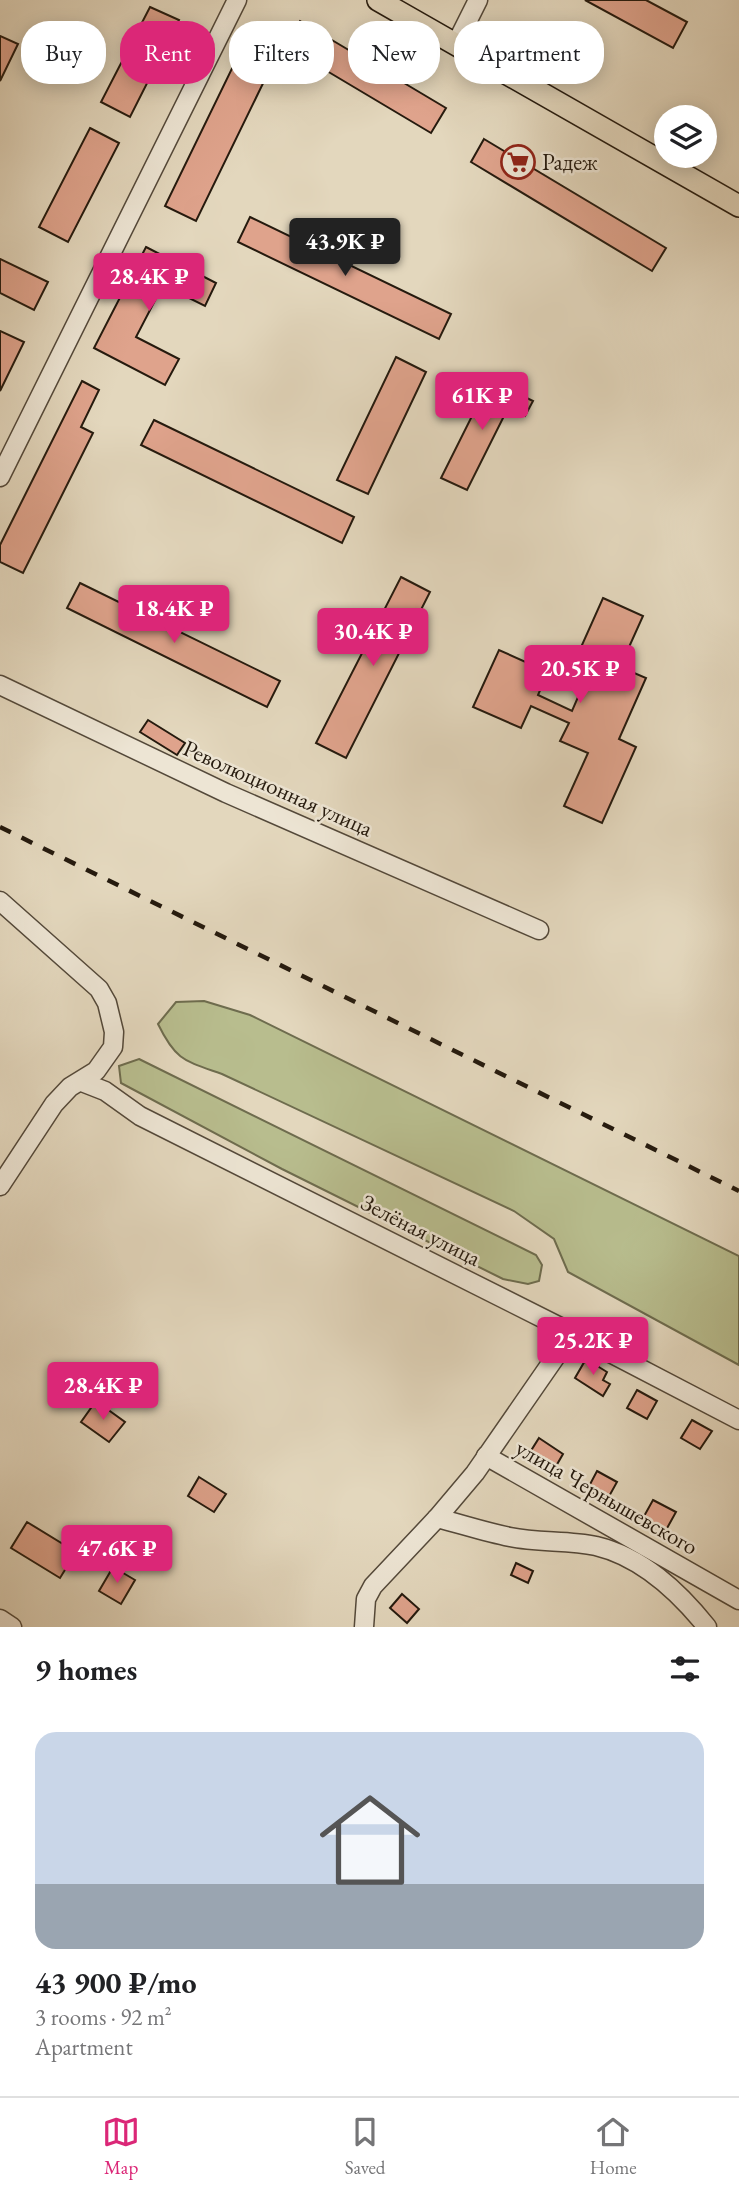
<!DOCTYPE html>
<html lang="en">
<head>
<meta charset="utf-8">
<style>
	body { margin:0; font-family:"EB Garamond",serif; background:#f2f2f2; color:#202124; height:100vh; display:flex; flex-direction:column; font-size:26px; white-space:nowrap }
	* { box-sizing:border-box; margin:0 }
	p { font-size:23px; color:#757577 }
	.icon { flex:none; width:38px; height:38px; fill:none; stroke:currentColor; stroke-width:2; stroke-linecap:round; stroke-linejoin:round }
	.map { position:relative; height:1627px; overflow:hidden }
	.drawer { display:flex; flex-direction:column; background:#fff; flex:1 }
	.drawer>* { flex:none }
	.banner { position:absolute; left:21px; top:21px; width:698px; height:63px; display:flex; gap:14px }
	.controls { position:absolute; left:654px; top:105px; display:grid; gap:14px }
	.controls a { display:grid; place-items:center; width:63px; height:63px; border-radius:50%; background:#fff; box-shadow:0 4px 18px #0003; font-size:35px }
	.price { position:absolute; translate:-50% -60px; padding:0 16px; border-radius:7px; background:#db2777; color:#fff; font-size:23px; line-height:46px; filter:drop-shadow(0 2px 4px #0008) }
	.price::after { content:''; position:absolute; left:50%; top:42px; width:21px; height:16px; margin-left:-10px; background:inherit; clip-path:polygon(0 0,100% 0,50% 100%) }
	.price.selected { background:#222; color:#fff }
	ul { padding:0; list-style:none }
	li { display:grid; align-content:center; gap:14px; height:371px; padding:0 35px }
	li span { display:grid; place-items:center; height:217px; border-radius:21px; color:#555 }
	li>.icon { margin-inline-start:auto }
	span .icon { width:126px; height:126px; fill:#fffc; stroke-width:1 }
	li b { font-size:30px }
	h2 { display:flex; justify-content:space-between; align-items:center; height:84px; padding:0 35px; font-size:30px }
	.tag { padding:0 24px; border-radius:28px; background:#fff; box-shadow:0 4px 18px #0003; font-size:24px; line-height:63px }
	.tag.selected { background:#db2777; color:#fff }
	.tabs { display:flex; justify-content:space-around; align-items:center; height:98px; border-top:2px solid #e0e0e0; background:#fff; font-size:19px; color:#757577 }
	.tabs a { display:grid; justify-items:center; gap:4px }
	.tabs .selected { color:#db2777 }
	.map>svg:first-child { display:block }
	.green { fill:#b8bd8e; stroke:#6e6c4e; stroke-width:2 }
	.building { fill:#dfa38c; stroke:#251a0e; stroke-width:2 }
	.lines { fill:none; stroke-linecap:round; stroke-linejoin:round }
	.minor-casing { stroke:#54493a; stroke-width:21 }
	.major-casing { stroke:#251a0e; stroke-width:24 }
	.minor { stroke:#ede5d4; stroke-width:18 }
	.major { stroke:#e3d7bd; stroke-width:21 }
	.rail { stroke:#251a0e; stroke-width:4.5; stroke-dasharray:12 12; stroke-linecap:butt }
	.labels { text-anchor:middle; stroke-width:5; stroke-linejoin:round; paint-order:stroke }
	.poi-label { font-size:23px; fill:#251a0e; stroke:#ede5d4; text-anchor:start }
	.street-label { font-size:23px; fill:#251a0e; stroke:#ede5d4 }
</style>
</head>
<body>
<div class="map">
<svg width="739" height="1627" viewBox="0 0 739 1627">
	<rect width="100%" height="100%" fill="#e3d7bd"/>
	<filter id="stains"><feTurbulence type="fractalNoise" baseFrequency=".00286" numOctaves="4"/><feColorMatrix values="0 0 0 0 .2 0 0 0 0 .09 0 0 0 0 .02 0 0 0 .5 -.17"/></filter>
	<radialGradient id="worn" r=".72"><stop offset=".6" stop-color="#630" stop-opacity="0"/><stop offset="1" stop-color="#630" stop-opacity=".3"/></radialGradient>
	<g class="green">
		<path d="M 204,1001 L 250,1015 L 739,1256 L 739,1365 L 568,1272 L 554,1239 L 514,1211 L 222,1074 C 185,1061 176,1061 158,1024 L 176,1002 Z"/>
		<path d="M 139,1059 L 536,1255 L 542,1265 L 539,1281 L 528,1284 L 503,1279 L 282,1169 L 121,1083 L 119,1066 Z"/>
	</g>
	<g class="building">
		<path d="M 585,0 L 646,0 L 687,22 L 673,48 Z"/>
		<path d="M 150,7 L 179,20 L 130,117 L 101,102 Z"/>
		<path d="M 300,21 L 446,108 L 431,133 L 285,46 Z"/>
		<path d="M 0,36 L 18,44 L 0,81 Z"/>
		<path d="M 240,52 L 271,67 L 196,221 L 165,206 Z"/>
		<path d="M 90,128 L 119,143 L 68,242 L 39,227 Z"/>
		<path d="M 484,139 L 666,248 L 652,271 L 471,162 Z"/>
		<path d="M 250,217 L 451,314 L 439,339 L 238,242 Z"/>
		<path d="M 146,247 L 216,283 L 205,306 L 163,285 L 136,337 L 179,359 L 165,385 L 94,348 Z"/>
		<path d="M 0,259 L 48,282 L 34,310 L 0,293 Z"/>
		<path d="M 0,331 L 24,342 L 0,391 Z"/>
		<path d="M 396,357 L 426,372 L 368,494 L 337,480 Z"/>
		<path d="M 490,380 L 533,401 L 525,416 L 508,408 L 467,490 L 441,478 Z"/>
		<path d="M 82,381 L 99,390 L 81,427 L 93,433 L 23,573 L 0,562 L 0,545 Z"/>
		<path d="M 154,420 L 354,517 L 342,543 L 141,445 Z"/>
		<path d="M 401,577 L 430,592 L 346,758 L 316,743 Z"/>
		<path d="M 80,583 L 280,681 L 267,707 L 67,608 Z"/>
		<path d="M 603,598 L 643,616 L 620,667 L 646,678 L 619,739 L 636,747 L 602,823 L 564,806 L 588,753 L 560,741 L 569,723 L 531,706 L 521,728 L 473,707 L 499,650 L 548,672 L 538,695 L 572,711 L 585,681 L 569,674 Z"/>
		<path d="M 148,720 L 185,743 L 177,755 L 140,732 Z"/>
		<path d="M 586,1359 L 607,1372 L 603,1380 L 610,1384 L 603,1396 L 575,1378 Z"/>
		<path d="M 637,1390 L 657,1401 L 647,1419 L 627,1408 Z"/>
		<path d="M 96,1401 L 125,1422 L 109,1442 L 81,1422 Z"/>
		<path d="M 692,1420 L 712,1431 L 700,1449 L 681,1438 Z"/>
		<path d="M 539,1438 L 563,1454 L 552,1473 L 527,1457 Z"/>
		<path d="M 597,1471 L 617,1482 L 607,1500 L 587,1490 Z"/>
		<path d="M 199,1477 L 226,1494 L 214,1512 L 188,1496 Z"/>
		<path d="M 653,1500 L 676,1512 L 666,1530 L 643,1518 Z"/>
		<path d="M 27,1522 L 76,1552 L 60,1578 L 11,1548 Z"/>
		<path d="M 516,1563 L 533,1571 L 528,1583 L 511,1575 Z"/>
		<path d="M 113,1567 L 135,1580 L 121,1604 L 99,1591 Z"/>
		<path d="M 402,1594 L 419,1609 L 407,1623 L 390,1608 Z"/>
	</g>
	<g class="lines">
		<g class="minor-casing">
			<g id="minor">
				<path d="M 456,44 L 478,0"/>
				<path d="M 0,477 L 237,0"/>
				<path d="M 0,685 L 226,793 L 539,930"/>
				<path d="M 0,901 L 99,989 L 107,1003 L 114,1032 L 113,1047 L 96,1071 L 70,1087 L 54,1104 L 0,1186"/>
				<path d="M 82,1082 L 105,1091 L 140,1116 L 572,1333 L 739,1420"/>
				<path d="M 486,1456 L 739,1600"/>
				<path d="M 437,1518 C 461,1524 485,1532 510,1537 C 538,1543 568,1540 596,1546 C 642,1557 678,1591 707,1627"/>
				<path d="M 0,1619 L 12,1627"/>
				<path d="M 364,1627 L 366,1599 L 373,1586 L 437,1518 L 475,1473 L 572,1333"/>
			</g>
		</g>
		<g class="major-casing">
			<path id="major" d="M 378,0 L 739,206"/>
		</g>
		<use href="#minor" class="minor"/>
		<use href="#major" class="major"/>
		<path class="rail" d="M 0,827 L 739,1191"/>
	</g>
	<defs>
		<g id="supermarket-ring" transform="scale(1.75)"><circle r="9.5" fill="#ede5d4" stroke="#8f2418" stroke-width="1.5"/><path d="M-6-5.5h2.5l.6 2H6L4.5 2H-2.5L-4.4-4H-6ZM-1.5 3.2a1.3 1.3 0 1 0 .1 0ZM3 3.2a1.3 1.3 0 1 0 .1 0Z" fill="#8f2418"/></g>
	</defs>
	<g fill-rule="evenodd">
		<use href="#supermarket-ring" x="518" y="162"/>
	</g>
	<g class="labels">
		<g class="poi-label">
			<text x="542" y="170">Радеж</text>
		</g>
		<g class="street-label">
			<text transform="translate(278 788) rotate(24)" y="8">Революционная улица</text>
			<text transform="translate(421 1230) rotate(27)" y="8">Зелёная улица</text>
			<text transform="translate(607 1497) rotate(30)" y="8">улица Чернышевского</text>
		</g>
	</g>
	<rect width="100%" height="100%" filter="url(#stains)"/>
	<rect width="100%" height="100%" fill="url(#worn)"/>
</svg>
<div class="controls">
<a><svg class="icon" aria-label="layers" viewBox="0 0 24 24"><path d="M12 4l9 5-9 5-9-5zM3 14l9 5 9-5"/></svg></a>
</div>
<b class="price selected" style="left:345px;top:278px">43.9K ₽</b>
<b class="price" style="left:149px;top:313px">28.4K ₽</b>
<b class="price" style="left:482px;top:432px">61K ₽</b>
<b class="price" style="left:174px;top:645px">18.4K ₽</b>
<b class="price" style="left:373px;top:668px">30.4K ₽</b>
<b class="price" style="left:580px;top:705px">20.5K ₽</b>
<b class="price" style="left:593px;top:1377px">25.2K ₽</b>
<b class="price" style="left:103px;top:1422px">28.4K ₽</b>
<b class="price" style="left:117px;top:1585px">47.6K ₽</b>
<div class="banner">
<a class="tag">Buy</a>
<a class="tag selected">Rent</a>
<a class="tag">Filters</a>
<a class="tag">New</a>
<a class="tag">Apartment</a>
</div>
</div>
<section class="drawer">
<h2>9 homes<svg class="icon" aria-label="filters" viewBox="0 0 24 24"><path d="M4 7h16M4 17h16"/><circle cx="9" cy="7" r="2"/><circle cx="15" cy="17" r="2"/></svg></h2>
<ul>
<li><span style="background:linear-gradient(#c9d6e8 70%,#9aa5b1 0)"><svg class="icon" aria-label="home" viewBox="0 0 24 24"><path d="M3 11l9-7 9 7M6 9v11h12V9"/></svg></span><div><b>43 900 ₽/mo</b><p>3 rooms · 92 m²</p><p>Apartment</p></div></li>
</ul>
</section>
<nav class="tabs">
<a class="selected"><svg class="icon" aria-label="map" viewBox="0 0 24 24"><path d="M3 6l6-2 6 2 6-2v14l-6 2-6-2-6 2zM9 4v14M15 6v14"/></svg>Map</a>
<a><svg class="icon" aria-label="saved" viewBox="0 0 24 24"><path d="M7 4h10v16l-5-4-5 4z"/></svg>Saved</a>
<a><svg class="icon" aria-label="home" viewBox="0 0 24 24"><path d="M3 11l9-7 9 7M6 9v11h12V9"/></svg>Home</a>
</nav>
</body>
</html>
